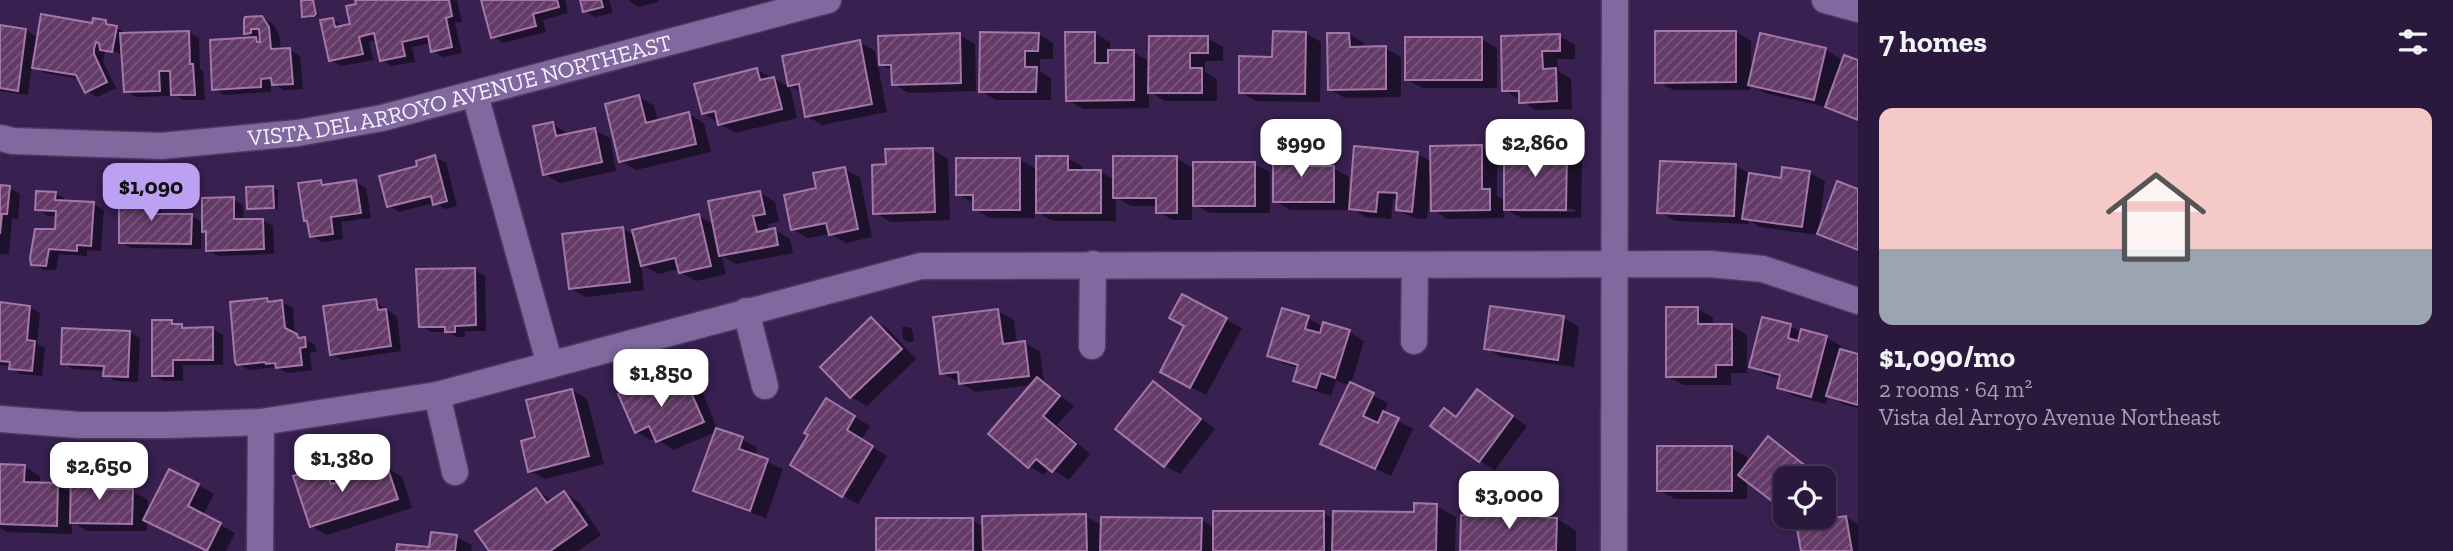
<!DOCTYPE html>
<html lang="en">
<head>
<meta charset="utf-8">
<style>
	body { margin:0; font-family:"Zilla Slab",serif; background:#362548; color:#f1f3f6; height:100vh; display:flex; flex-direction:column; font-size:26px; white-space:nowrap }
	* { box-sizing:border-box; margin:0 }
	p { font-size:23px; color:#a5a0b0 }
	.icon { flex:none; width:38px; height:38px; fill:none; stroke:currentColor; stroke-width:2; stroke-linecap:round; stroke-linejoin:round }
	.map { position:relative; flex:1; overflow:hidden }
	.details { display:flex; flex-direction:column; background:#2a183d; width:595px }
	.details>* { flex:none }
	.tools { position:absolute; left:1773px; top:466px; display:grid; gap:14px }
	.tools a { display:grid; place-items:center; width:63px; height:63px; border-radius:14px; background:#2a183d; box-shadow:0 2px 5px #0004,0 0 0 2px #463757; font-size:35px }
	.price { position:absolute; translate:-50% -60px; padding:0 16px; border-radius:14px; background:#fff; color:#222; font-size:23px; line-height:46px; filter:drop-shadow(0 2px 4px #0008) }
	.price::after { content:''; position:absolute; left:50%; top:42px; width:21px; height:16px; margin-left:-10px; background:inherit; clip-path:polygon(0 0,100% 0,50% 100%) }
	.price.active { background:#bca0f2; color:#111 }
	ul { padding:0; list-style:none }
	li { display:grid; align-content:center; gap:14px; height:371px; padding:0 21px }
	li+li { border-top:2px solid #463757 }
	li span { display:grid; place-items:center; height:217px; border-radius:14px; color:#555 }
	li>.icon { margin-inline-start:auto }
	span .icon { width:126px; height:126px; fill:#fffc; stroke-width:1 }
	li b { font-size:30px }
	h2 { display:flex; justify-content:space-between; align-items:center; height:84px; padding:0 21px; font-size:30px }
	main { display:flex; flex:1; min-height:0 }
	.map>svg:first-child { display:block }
	.shadow { fill:#0007; fill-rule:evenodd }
	.building { fill:url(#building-hatch); stroke:#a477a8; stroke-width:2 }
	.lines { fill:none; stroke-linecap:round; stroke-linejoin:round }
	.minor-casing { stroke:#4e3961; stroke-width:29 }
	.minor { stroke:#8169a0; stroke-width:26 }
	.labels { text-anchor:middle; stroke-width:6; stroke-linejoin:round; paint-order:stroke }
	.street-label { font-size:23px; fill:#f4effc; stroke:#382051 }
</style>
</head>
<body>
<main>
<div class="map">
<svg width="1858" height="551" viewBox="0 0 1858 551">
	<defs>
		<pattern id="building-hatch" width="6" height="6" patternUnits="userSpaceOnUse" patternTransform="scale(1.75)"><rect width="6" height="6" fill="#643b68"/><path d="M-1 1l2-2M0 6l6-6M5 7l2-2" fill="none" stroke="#7b587e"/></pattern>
	</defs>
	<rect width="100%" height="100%" fill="#382051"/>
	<g class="shadow">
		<path d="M 310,0 L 315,3 L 319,16 L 308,19 L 304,16 L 301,4 Z"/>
		<path d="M 357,0 L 457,0 L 462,22 L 455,23 L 462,53 L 443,57 L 433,51 L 431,43 L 412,47 L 415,62 L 392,66 L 381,60 L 377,40 L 369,42 L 373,60 L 341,66 L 330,60 L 333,20 L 343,26 L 352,25 L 358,5 Z"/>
		<path d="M 483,0 L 565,0 L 568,13 L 543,20 L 546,32 L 503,43 L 493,37 Z"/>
		<path d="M 582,0 L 609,0 L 613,13 L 595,17 L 585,11 Z"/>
		<path d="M 628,0 L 658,0 L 658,2 L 639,7 Z"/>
		<path d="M 262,17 L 273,24 L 279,34 L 281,50 L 290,50 L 300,56 L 303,89 L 284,90 L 274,84 L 271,85 L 271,92 L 224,95 L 214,89 L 211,42 L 256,39 L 246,33 Z"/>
		<path d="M 106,22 L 126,33 L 188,32 L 199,38 L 200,69 L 203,71 L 205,100 L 183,100 L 170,92 L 170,96 L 136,97 L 126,91 L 124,56 L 105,46 L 104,49 L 114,55 L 105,51 L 103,62 L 116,88 L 97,97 L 86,91 L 80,79 L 44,73 L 32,66 L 28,95 L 0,91 L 0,27 L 26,30 L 39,38 ZM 87,39 L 101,43 L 101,47 Z"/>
		<path d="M 1736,32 L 1751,41 L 1751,71 L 1761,35 L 1826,50 L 1841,59 L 1839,68 L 1841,69 L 1858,62 L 1858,121 L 1830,108 L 1765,93 L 1751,85 L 1751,90 L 1673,90 L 1657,81 Z"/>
		<path d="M 1094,33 L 1110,42 L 1110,52 L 1133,52 L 1150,62 L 1207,38 L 1223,47 L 1223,61 L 1205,61 L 1205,72 L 1217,79 L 1217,101 L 1165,101 L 1149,91 L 1149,108 L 1083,109 L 1068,100 Z"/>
		<path d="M 1305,33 L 1321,42 L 1320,102 L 1256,101 L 1240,92 L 1274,58 Z"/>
		<path d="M 1038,34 L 1053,43 L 1053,59 L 1040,59 L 1040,71 L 1051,78 L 1051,100 L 996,100 L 981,91 Z"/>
		<path d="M 1349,34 L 1364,43 L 1364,48 L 1385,48 L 1401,57 L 1401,97 L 1345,98 L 1329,89 Z"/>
		<path d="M 959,35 L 975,44 L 976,91 L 909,93 L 894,84 L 893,71 L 881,64 Z"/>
		<path d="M 1559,36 L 1575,45 L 1575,59 L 1557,59 L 1558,71 L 1571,79 L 1572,109 L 1536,110 L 1504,90 L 1502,38 Z"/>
		<path d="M 1482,39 L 1497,48 L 1497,88 L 1422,88 L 1406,79 Z"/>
		<path d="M 859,42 L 875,51 L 887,112 L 822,125 L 807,116 L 802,92 L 789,85 Z"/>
		<path d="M 757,70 L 790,87 L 797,118 L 735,133 L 703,113 Z"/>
		<path d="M 639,97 L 654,106 L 658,122 L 689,114 L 704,123 L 711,152 L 636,170 L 620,161 Z"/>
		<path d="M 553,124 L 569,135 L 594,130 L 610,138 L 616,171 L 560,183 L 545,174 Z"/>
		<path d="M 1482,147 L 1497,156 L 1497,196 L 1506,201 L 1567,151 L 1582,160 L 1581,218 L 1521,218 L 1504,208 L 1504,218 L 1448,219 L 1433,210 L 1433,191 L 1430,191 L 1427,219 L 1413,218 L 1397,209 L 1398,200 L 1393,199 L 1391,219 L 1366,217 L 1349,207 L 1349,210 L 1290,210 L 1275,201 L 1303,152 L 1318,161 L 1318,168 L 1333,168 L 1349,177 L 1349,198 L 1351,199 L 1417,154 L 1432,162 ZM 1519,208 L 1575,209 L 1575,212 L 1519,212 Z"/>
		<path d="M 933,150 L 948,159 L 950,220 L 891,222 L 875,213 L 888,166 Z"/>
		<path d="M 435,157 L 446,163 L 457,206 L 445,209 L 434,203 L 399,212 L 389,206 L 419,168 Z"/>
		<path d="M 1067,158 L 1083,167 L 1083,172 L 1101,172 L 1115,180 L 1176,158 L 1195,169 L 1254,164 L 1270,172 L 1270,213 L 1210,213 L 1192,203 L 1192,220 L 1173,220 L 1158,212 L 1158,206 L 1131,206 L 1116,197 L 1116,221 L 1053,221 L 1035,211 L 1035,218 L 990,218 L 975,209 L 973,203 L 958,194 L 1020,160 L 1038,170 Z"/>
		<path d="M 1736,166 L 1751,174 L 1782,179 L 1810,173 L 1825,181 L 1818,235 L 1760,227 L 1749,220 L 1749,224 L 1675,221 L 1659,212 Z"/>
		<path d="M 845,169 L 860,178 L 872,237 L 846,243 L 830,234 L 808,238 L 792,229 L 818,190 Z"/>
		<path d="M 321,181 L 329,186 L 356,182 L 366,188 L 371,218 L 341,222 L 343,239 L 322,242 L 311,236 Z"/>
		<path d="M 0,187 L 9,188 L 20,194 L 18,219 L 12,218 L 9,255 L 0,254 Z"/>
		<path d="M 273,188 L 278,190 L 278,209 L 254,210 L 249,208 Z"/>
		<path d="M 1858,191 L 1858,251 L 1834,242 L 1818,233 Z"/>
		<path d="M 55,193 L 65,199 L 65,203 L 93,204 L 104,210 L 101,251 L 87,250 L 87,256 L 59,254 L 56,270 L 44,270 L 33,264 L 56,230 L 57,216 L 48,216 L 37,209 Z"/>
		<path d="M 760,193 L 775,202 L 779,222 L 768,224 L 769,231 L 775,230 L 790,239 L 793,253 L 736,264 L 722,256 L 726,274 L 696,281 L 680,272 L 680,269 L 658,274 L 641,264 L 644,290 L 586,297 L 570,288 L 623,229 L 635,236 L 699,216 L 714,225 Z"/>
		<path d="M 151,195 L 161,201 L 161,216 L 191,216 L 204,223 L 233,199 L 243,205 L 244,221 L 263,220 L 273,226 L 274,254 L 218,256 L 208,250 L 207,232 L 202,229 L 201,249 L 131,248 L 120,242 Z"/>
		<path d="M 474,270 L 485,276 L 486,331 L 465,331 L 465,337 L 457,337 L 448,332 L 431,332 L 421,326 Z"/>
		<path d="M 1183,297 L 1242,328 L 1206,395 L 1177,380 L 1186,326 Z"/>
		<path d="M 267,300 L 271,303 L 282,302 L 293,308 L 295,335 L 315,345 L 316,352 L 310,353 L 312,370 L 288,373 L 274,367 L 249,370 L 238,364 Z"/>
		<path d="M 375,301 L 397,317 L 401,351 L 342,360 L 331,354 Z"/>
		<path d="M 0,304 L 30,307 L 40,313 L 37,344 L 45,348 L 42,376 L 21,374 L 11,368 L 11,366 L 0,365 Z"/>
		<path d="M 1492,307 L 1564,318 L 1579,327 L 1574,367 L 1502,357 L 1486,348 Z"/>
		<path d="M 1698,309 L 1713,318 L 1713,326 L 1732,326 L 1747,335 L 1747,373 L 1731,373 L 1731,385 L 1683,385 L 1668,376 Z"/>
		<path d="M 998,311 L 1014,320 L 1017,344 L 1025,343 L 1040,352 L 1044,383 L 1074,406 L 1057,425 L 1090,454 L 1069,480 L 1050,468 L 1044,475 L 1029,466 L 1032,385 L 976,392 L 942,373 Z"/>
		<path d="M 1308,318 L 1324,327 L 1349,332 L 1364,341 L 1351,384 L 1388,403 L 1383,413 L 1413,429 L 1391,476 L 1338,452 L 1350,385 L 1336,381 L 1331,396 L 1310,389 L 1295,380 L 1299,368 L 1284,364 L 1269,355 Z"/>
		<path d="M 871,320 L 887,328 L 916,359 L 867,406 L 851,397 Z"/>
		<path d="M 172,322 L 187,329 L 213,329 L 223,335 L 223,365 L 183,365 L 183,381 L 164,381 L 153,375 Z"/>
		<path d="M 1790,326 L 1802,333 L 1826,337 L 1841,346 L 1840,351 L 1858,356 L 1858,408 L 1843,404 L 1829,396 L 1826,404 L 1794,396 L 1779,387 L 1781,379 L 1767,375 L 1751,366 Z"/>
		<path d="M 902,327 L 908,327 L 912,329 L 914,341 L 908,342 L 903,339 Z"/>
		<path d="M 129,332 L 140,338 L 138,382 L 115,381 L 105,375 L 105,371 L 73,369 L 63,363 Z"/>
		<path d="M 652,381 L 667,390 L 686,382 L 702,391 L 718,431 L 742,439 L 757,448 L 755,456 L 783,469 L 766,518 L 711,499 L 696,490 L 716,432 L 673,450 L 656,438 L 651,440 L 636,432 Z"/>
		<path d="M 1153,383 L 1168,392 L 1215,429 L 1180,474 L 1165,466 Z"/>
		<path d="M 572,390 L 587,399 L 604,464 L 545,479 L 530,471 L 537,439 Z"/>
		<path d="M 1477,392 L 1527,426 L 1495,470 L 1480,461 L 1445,410 L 1458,418 Z"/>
		<path d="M 826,400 L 870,426 L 861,440 L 887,456 L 858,504 L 842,495 L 811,435 Z"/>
		<path d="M 1769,439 L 1784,447 L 1823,478 L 1785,478 L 1785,509 L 1747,479 L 1747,499 L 1675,499 L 1659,490 L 1732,448 L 1747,457 L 1747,466 Z"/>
		<path d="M 0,466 L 25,467 L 40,476 L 40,484 L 58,485 L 72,493 L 94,474 L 109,483 L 109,490 L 132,491 L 148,500 L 148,516 L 198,485 L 214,494 L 203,515 L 235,533 L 226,551 L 205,551 L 147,521 L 147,531 L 87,531 L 72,522 L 72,534 L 7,532 L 0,528 Z"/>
		<path d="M 325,468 L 340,477 L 342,482 L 387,468 L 402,477 L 412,508 L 327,535 L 311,526 Z"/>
		<path d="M 1824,478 L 1832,484 L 1824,495 Z"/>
		<path d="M 536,490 L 553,501 L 564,493 L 579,502 L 601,535 L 578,551 L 491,551 Z"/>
		<path d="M 1436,506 L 1456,517 L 1455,551 L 877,551 L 972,520 L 984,527 L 1085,516 L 1103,526 L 1201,520 L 1215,528 L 1323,513 L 1334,519 L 1415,514 Z"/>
		<path d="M 1542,509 L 1576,531 L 1576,551 L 1462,551 L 1491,518 Z"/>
		<path d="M 1846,517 L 1858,524 L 1858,551 L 1802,551 Z"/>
		<path d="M 456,537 L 472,545 L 471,551 L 398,551 L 431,549 Z"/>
	</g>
	<g class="building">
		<path d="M 301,0 L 313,0 L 316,14 L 314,16 L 302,17 Z"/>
		<path d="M 355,0 L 449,0 L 452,16 L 446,18 L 452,47 L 431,52 L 428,36 L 402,42 L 405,56 L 380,61 L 374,33 L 359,37 L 363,54 L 329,61 L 320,20 L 333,18 L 335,27 L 350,24 L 346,6 L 356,4 Z"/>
		<path d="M 481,0 L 557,0 L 559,7 L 533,14 L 536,26 L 491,38 Z"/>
		<path d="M 580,0 L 601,0 L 603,7 L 583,12 Z"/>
		<path d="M 41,14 L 92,23 L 93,18 L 106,20 L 106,24 L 117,26 L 112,52 L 100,50 L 99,43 L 96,42 L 94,49 L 94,54 L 107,82 L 85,93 L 76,75 L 32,68 Z"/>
		<path d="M 262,16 L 269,27 L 271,49 L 290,48 L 293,84 L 272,85 L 271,78 L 261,79 L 261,87 L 212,90 L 210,40 L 256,37 L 257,42 L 260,42 L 259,29 L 251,29 L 251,33 L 244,34 L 244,20 L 245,17 Z"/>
		<path d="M 0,25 L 26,29 L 18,91 L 0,88 Z"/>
		<path d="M 189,31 L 190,64 L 193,64 L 195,95 L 171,95 L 170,71 L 159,71 L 160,91 L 124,92 L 120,33 Z"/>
		<path d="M 1273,31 L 1306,32 L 1305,94 L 1239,93 L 1239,56 L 1272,57 Z"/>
		<path d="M 1655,31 L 1736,31 L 1736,82 L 1655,83 Z"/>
		<path d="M 980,32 L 1039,33 L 1038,51 L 1025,51 L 1025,67 L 1037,67 L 1036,92 L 979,92 Z"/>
		<path d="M 1065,32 L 1095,32 L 1095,63 L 1108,63 L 1108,50 L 1134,50 L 1134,100 L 1066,101 Z"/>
		<path d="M 960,33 L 961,83 L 892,85 L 891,65 L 879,65 L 878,36 Z"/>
		<path d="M 1327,33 L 1349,33 L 1350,47 L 1386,46 L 1386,89 L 1328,90 Z"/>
		<path d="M 1760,33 L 1826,48 L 1814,100 L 1748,85 Z"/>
		<path d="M 1560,34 L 1560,51 L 1542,51 L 1543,69 L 1556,68 L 1557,101 L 1519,103 L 1519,91 L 1502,91 L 1501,36 Z"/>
		<path d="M 1149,36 L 1208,36 L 1208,53 L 1190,53 L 1190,68 L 1202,68 L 1202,93 L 1148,93 Z"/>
		<rect x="1405" y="37" width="77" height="43"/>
		<path d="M 860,40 L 872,104 L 805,117 L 799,84 L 788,86 L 782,56 Z"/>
		<path d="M 1844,55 L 1858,60 L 1858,120 L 1825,107 Z"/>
		<path d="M 757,68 L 760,80 L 774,77 L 782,109 L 718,125 L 715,111 L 702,114 L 694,84 Z"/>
		<path d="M 639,95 L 646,123 L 689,112 L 696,144 L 619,162 L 605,104 Z"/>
		<path d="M 553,122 L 556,136 L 595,128 L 602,162 L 543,175 L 533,126 Z"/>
		<path d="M 1482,145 L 1482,189 L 1490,189 L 1490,210 L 1431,211 L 1430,146 Z"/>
		<path d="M 1354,146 L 1418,152 L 1412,212 L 1396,210 L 1397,193 L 1378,192 L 1376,212 L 1349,209 Z"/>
		<path d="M 933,148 L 935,212 L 873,214 L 872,165 L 886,164 L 885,149 Z"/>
		<path d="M 1504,148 L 1567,149 L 1566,210 L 1504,210 Z"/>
		<path d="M 1273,150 L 1304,150 L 1304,166 L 1334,166 L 1334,202 L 1273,202 Z"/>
		<path d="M 435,155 L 447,201 L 433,205 L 431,196 L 387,207 L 379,176 L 417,166 L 416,161 Z"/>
		<path d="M 1036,156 L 1068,156 L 1068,170 L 1101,170 L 1101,213 L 1036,213 Z"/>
		<path d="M 1113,156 L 1177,156 L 1177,213 L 1156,213 L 1156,198 L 1113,198 Z"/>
		<path d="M 956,158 L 1020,158 L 1020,210 L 973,210 L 973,195 L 956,195 Z"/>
		<path d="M 1660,161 L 1736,164 L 1734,216 L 1657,213 Z"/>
		<rect x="1193" y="162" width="62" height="44"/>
		<path d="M 845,167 L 858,229 L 829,235 L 826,223 L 791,230 L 784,195 L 816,188 L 813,173 Z"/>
		<path d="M 1782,167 L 1810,171 L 1802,227 L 1742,219 L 1749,173 L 1781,178 Z"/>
		<path d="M 321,180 L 322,185 L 356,180 L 361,213 L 331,217 L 333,234 L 310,237 L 307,221 L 304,221 L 298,183 Z"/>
		<path d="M 1837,181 L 1858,189 L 1858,250 L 1817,234 Z"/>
		<path d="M 0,185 L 10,186 L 7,214 L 2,214 L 0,234 Z"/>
		<path d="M 273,186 L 274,208 L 247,209 L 246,187 Z"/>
		<path d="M 36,191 L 56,192 L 55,200 L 94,202 L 91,246 L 77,245 L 77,251 L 49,249 L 46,266 L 31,265 L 30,258 L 35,229 L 55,229 L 56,211 L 35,210 Z"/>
		<path d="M 760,191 L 765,214 L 753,216 L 757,232 L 775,228 L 778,245 L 719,256 L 708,201 Z"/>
		<path d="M 119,193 L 151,194 L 151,214 L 192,214 L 191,244 L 119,243 Z"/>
		<path d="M 234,197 L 234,219 L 263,219 L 264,249 L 206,251 L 206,231 L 202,232 L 202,198 Z"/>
		<path d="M 699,214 L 711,266 L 679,273 L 675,258 L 641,266 L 632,230 Z"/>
		<path d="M 623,227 L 630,282 L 569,289 L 562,234 Z"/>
		<path d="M 475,268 L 476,325 L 455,326 L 455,332 L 445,332 L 445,327 L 419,327 L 416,269 Z"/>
		<path d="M 1182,294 L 1227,318 L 1190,388 L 1160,372 L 1184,326 L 1169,318 Z"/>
		<path d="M 267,298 L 268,302 L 282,300 L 285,328 L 297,334 L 298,338 L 305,337 L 306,347 L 300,348 L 302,365 L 276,368 L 275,363 L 266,364 L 265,362 L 237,365 L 235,362 L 230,302 Z"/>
		<path d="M 376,299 L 378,310 L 386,309 L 391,346 L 330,355 L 323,306 Z"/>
		<path d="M 0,302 L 30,306 L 27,340 L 35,341 L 32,371 L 9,369 L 10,362 L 0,361 Z"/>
		<path d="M 1490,306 L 1564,316 L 1558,360 L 1484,349 Z"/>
		<path d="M 1666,307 L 1698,307 L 1698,324 L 1732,324 L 1732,365 L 1716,365 L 1716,377 L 1666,377 Z"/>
		<path d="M 1282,308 L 1309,316 L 1305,329 L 1320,333 L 1323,322 L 1350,330 L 1335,378 L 1321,373 L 1316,388 L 1293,381 L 1298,365 L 1267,356 Z"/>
		<path d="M 998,309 L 1003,344 L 1025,341 L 1029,376 L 959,384 L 958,372 L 940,374 L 933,317 Z"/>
		<path d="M 871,317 L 902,349 L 850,398 L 820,367 Z"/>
		<path d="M 1762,317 L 1791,324 L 1788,338 L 1798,341 L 1801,329 L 1827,336 L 1811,397 L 1777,388 L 1780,375 L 1749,367 Z"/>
		<path d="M 152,320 L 172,320 L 172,324 L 182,324 L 182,328 L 213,327 L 213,360 L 173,360 L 173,376 L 152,376 Z"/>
		<path d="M 62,328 L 130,331 L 128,377 L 103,376 L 104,366 L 61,364 Z"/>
		<path d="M 1840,349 L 1858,354 L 1858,405 L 1826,396 Z"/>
		<path d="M 1037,377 L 1060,396 L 1043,416 L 1076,444 L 1052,472 L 1036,459 L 1028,468 L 988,434 Z"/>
		<path d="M 652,379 L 658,392 L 686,381 L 704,422 L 656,442 L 649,426 L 635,433 L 618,394 Z"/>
		<path d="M 1153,381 L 1201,419 L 1164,467 L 1115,429 Z"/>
		<path d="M 1350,382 L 1374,393 L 1363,416 L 1378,423 L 1383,411 L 1399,418 L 1375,469 L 1320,444 Z"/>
		<path d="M 572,389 L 589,456 L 528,472 L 521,441 L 535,437 L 526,400 Z"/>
		<path d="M 1477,389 L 1513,416 L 1479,462 L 1430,426 L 1444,408 L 1456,417 Z"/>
		<path d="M 826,398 L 855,416 L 847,430 L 873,446 L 842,497 L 790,465 L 808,435 L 804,433 Z"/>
		<path d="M 716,428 L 743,437 L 739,449 L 768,459 L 750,511 L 693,491 Z"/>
		<path d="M 1768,436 L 1817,475 L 1815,478 L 1785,478 L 1785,511 L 1738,475 Z"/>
		<rect x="1657" y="446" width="75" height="45"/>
		<path d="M 0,464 L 25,465 L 24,482 L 58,483 L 57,526 L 0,524 Z"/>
		<path d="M 325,466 L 331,484 L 387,466 L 398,499 L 310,527 L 293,476 Z"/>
		<path d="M 169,469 L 199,484 L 188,506 L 221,523 L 207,551 L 143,520 Z"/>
		<path d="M 71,472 L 94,472 L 94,489 L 133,489 L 132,524 L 70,523 Z"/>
		<path d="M 536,488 L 547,503 L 564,491 L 587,525 L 550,551 L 489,551 L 475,531 Z"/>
		<path d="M 1414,503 L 1437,504 L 1436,551 L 1332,551 L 1333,511 L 1414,512 Z"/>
		<path d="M 1490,506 L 1542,507 L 1542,517 L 1557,518 L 1556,551 L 1460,551 L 1461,515 L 1490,516 Z"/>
		<rect x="1213" y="511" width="111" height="40"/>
		<path d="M 1086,514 L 1087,551 L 983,551 L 982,516 Z"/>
		<path d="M 1846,516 L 1852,551 L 1801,551 L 1796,523 Z"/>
		<path d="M 1101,517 L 1202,518 L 1201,551 L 1100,551 Z"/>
		<rect x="876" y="518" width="97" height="33"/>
		<path d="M 431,532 L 457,535 L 455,551 L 396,551 L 397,544 L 429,547 Z"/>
	</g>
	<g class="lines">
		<g class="minor-casing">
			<g id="minor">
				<path d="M 1825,0 L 1858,9"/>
				<path d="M 475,95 L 550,365"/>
				<path id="s1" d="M 0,138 L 13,141 L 161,146 L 298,133 L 382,118 L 828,0"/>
				<path d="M 746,311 L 765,386"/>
				<path d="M 1414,341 L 1415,265"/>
				<path d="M 1092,346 L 1093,264"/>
				<path d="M 437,395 L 455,472"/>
				<path d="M 0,419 L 79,425 L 168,425 L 261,422 L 437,395 L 921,266 L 1710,264 L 1763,269 L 1858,301"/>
				<path d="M 260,551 L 261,422"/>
				<path d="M 1614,551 L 1615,0"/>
			</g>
		</g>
		<use href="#minor" class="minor"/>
	</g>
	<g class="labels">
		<g class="street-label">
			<text dy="8" stroke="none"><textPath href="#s1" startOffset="466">VISTA DEL ARROYO AVENUE NORTHEAST</textPath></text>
		</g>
	</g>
</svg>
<div class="tools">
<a><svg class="icon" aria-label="locate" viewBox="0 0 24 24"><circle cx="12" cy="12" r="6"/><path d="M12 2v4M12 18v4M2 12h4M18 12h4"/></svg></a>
</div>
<b class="price" style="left:1301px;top:179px">$990</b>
<b class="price" style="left:1535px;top:179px">$2,860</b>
<b class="price active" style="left:151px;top:223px">$1,090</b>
<b class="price" style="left:661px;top:409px">$1,850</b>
<b class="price" style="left:342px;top:494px">$1,380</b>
<b class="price" style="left:99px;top:502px">$2,650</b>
<b class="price" style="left:1509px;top:531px">$3,000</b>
</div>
<section class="details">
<h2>7 homes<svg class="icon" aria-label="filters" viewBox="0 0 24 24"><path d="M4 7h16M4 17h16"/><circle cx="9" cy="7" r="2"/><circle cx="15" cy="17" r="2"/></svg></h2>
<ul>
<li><span style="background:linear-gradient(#f6c9c9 65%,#9aa5b1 0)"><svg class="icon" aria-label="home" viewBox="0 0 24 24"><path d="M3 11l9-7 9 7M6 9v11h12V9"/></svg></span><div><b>$1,090/mo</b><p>2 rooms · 64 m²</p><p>Vista del Arroyo Avenue Northeast</p></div></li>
</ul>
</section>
</main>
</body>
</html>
